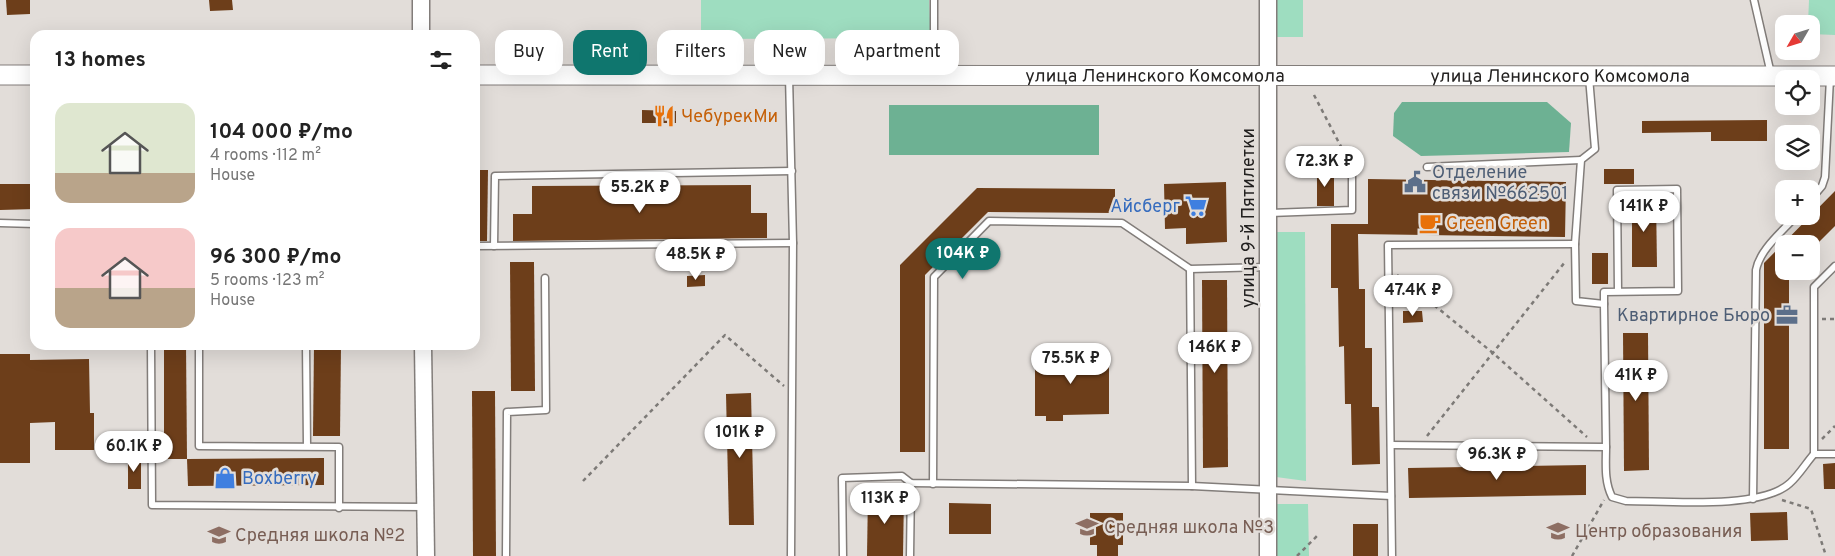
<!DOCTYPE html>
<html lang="en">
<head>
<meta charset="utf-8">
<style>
	body { margin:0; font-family:Overpass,sans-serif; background:#f2f2f2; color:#222; height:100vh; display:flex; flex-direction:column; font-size:19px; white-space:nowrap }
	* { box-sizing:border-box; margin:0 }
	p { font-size:16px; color:#767676 }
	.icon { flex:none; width:28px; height:28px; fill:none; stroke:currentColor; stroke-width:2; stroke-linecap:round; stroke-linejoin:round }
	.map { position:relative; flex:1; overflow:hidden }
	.panel { position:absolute; left:30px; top:30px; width:450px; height:320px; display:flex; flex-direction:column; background:#fff; border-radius:15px; box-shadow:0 5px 20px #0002 }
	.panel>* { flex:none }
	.guide { position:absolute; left:495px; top:30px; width:475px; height:45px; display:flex; gap:10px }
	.needle { width:32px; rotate:231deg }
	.fabs { position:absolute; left:1775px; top:15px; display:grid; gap:10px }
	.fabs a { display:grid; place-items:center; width:45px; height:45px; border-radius:10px; background:#fff; box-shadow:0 5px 20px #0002; font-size:25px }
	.price { position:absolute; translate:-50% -42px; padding:0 11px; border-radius:18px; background:#fff; color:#222; font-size:16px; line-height:32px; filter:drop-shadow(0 1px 2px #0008) }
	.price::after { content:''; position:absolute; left:50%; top:30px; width:15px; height:11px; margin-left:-8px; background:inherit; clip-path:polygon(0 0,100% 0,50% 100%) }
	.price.active { background:#0f766e; color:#fff }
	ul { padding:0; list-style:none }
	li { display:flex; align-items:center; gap:15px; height:125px; padding:0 25px }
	li span { display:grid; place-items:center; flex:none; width:140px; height:100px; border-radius:15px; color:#555 }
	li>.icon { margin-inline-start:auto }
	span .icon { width:60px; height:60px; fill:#fffc; stroke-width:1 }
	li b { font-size:21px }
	h2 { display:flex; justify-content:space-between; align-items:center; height:60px; padding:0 25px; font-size:21px }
	.chip { padding:0 18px; border-radius:15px; background:#fff; box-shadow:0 5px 20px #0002; font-size:18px; line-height:45px }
	.chip.active { background:#0f766e; color:#fff }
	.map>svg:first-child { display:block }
	.green { fill:#9eddc0 }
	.forest { fill:#6db193 }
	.building { fill:#6d3e1a }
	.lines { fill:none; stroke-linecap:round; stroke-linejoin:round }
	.service-casing { stroke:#827d7a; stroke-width:9 }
	.tertiary-casing { stroke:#827d7a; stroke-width:19 }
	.secondary-casing { stroke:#827d7a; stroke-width:21 }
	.path { stroke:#7d7a77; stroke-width:2.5; stroke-dasharray:4 4; stroke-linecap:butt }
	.service { stroke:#fff; stroke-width:6 }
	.tertiary { stroke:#fff; stroke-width:16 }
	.secondary { stroke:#fff; stroke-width:19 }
	.labels { text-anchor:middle; stroke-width:5; stroke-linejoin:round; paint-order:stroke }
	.street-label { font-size:18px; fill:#232120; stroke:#e2ddd9 }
	.food-label { font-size:18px; fill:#c56008; stroke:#e2ddd9; text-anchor:start }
	.service-label { font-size:18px; fill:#4e5e75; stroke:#e2ddd9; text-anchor:start }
	.shop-label { font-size:18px; fill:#366cbe; stroke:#e2ddd9; text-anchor:end }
	.education-label { font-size:18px; fill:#785e54; stroke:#e2ddd9; text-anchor:start }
</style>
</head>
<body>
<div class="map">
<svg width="1835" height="556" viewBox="0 0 1835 556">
	<rect width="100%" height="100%" fill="#e2ddd9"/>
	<g class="green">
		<path d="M 701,0 L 929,0 L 931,38 L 701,39 Z"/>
		<rect x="1274" y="0" width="29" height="37"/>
		<path d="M 1809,0 L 1835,0 L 1835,35 L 1811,34 L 1811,24 L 1808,24 Z"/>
		<path d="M 1274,232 L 1305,232 L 1306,481 L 1276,477 Z"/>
		<path d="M 1273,504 L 1308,504 L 1309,556 L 1274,556 Z"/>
	</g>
	<g class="forest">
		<path d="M 1402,102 L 1547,102 L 1571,123 L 1569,152 L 1421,156 L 1393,136 L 1394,113 Z"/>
		<rect x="889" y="105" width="210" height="50"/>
	</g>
	<g class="building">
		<path d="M 6,0 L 30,0 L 30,14 L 7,15 Z"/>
		<path d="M 209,0 L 232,0 L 233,10 L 210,11 Z"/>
		<path d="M 642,110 L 676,111 L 676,123 L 642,123 Z"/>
		<path d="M 1767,120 L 1767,141 L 1711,141 L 1711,132 L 1642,133 L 1642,121 Z"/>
		<rect x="1604" y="169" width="30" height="15"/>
		<path d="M 475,170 L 488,170 L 487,241 L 475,241 Z"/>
		<rect x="1317" y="171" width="17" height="35"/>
		<path d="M 1368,179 L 1566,182 L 1565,237 L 1358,234 L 1359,289 L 1365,289 L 1365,348 L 1372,348 L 1372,407 L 1379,407 L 1380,464 L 1352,465 L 1351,404 L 1345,404 L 1344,346 L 1339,347 L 1338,288 L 1331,288 L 1331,224 L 1368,224 Z"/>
		<path d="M 1226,182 L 1227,242 L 1186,244 L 1186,228 L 1165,229 L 1164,184 Z"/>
		<path d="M 0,184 L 35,184 L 35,209 L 0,210 Z"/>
		<path d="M 751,185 L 751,213 L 767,213 L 767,238 L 513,241 L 513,214 L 532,214 L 532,186 Z"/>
		<path d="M 977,188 L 1115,189 L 1115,213 L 988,212 L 925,275 L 925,452 L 900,452 L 900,265 Z"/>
		<path d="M 1835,191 L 1835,226 L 1817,244 L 1784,244 L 1784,271 L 1789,271 L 1789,449 L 1764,449 L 1764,263 Z"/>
		<path d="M 1632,198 L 1656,198 L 1657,267 L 1632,267 Z"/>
		<rect x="1592" y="253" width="16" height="31"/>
		<path d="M 510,262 L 534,262 L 535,391 L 511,391 Z"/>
		<path d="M 705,275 L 705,286 L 687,287 L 687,276 Z"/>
		<path d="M 1202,280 L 1227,280 L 1228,467 L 1203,468 Z"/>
		<path d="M 1403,311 L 1422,311 L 1423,322 L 1403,323 Z"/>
		<path d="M 1623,333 L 1648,333 L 1649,470 L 1624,471 Z"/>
		<path d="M 164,345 L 186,345 L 187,459 L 164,459 Z"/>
		<path d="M 314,345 L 341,345 L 340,436 L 313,436 Z"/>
		<path d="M 1061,348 L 1061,356 L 1109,355 L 1109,414 L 1063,415 L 1063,421 L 1046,421 L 1046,416 L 1035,416 L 1035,357 L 1046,357 L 1045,349 Z"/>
		<path d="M 0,354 L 30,354 L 30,360 L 89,359 L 90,413 L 94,413 L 94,450 L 55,450 L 55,422 L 30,423 L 30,463 L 0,463 Z"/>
		<path d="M 472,391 L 495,391 L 496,556 L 473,556 Z"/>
		<path d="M 751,393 L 754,525 L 729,525 L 726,394 Z"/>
		<rect x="128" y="457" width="13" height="32"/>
		<path d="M 324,458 L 324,485 L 188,486 L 187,459 Z"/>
		<path d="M 1835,463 L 1835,489 L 1824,489 L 1823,464 Z"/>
		<path d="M 1586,465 L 1586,495 L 1409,498 L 1408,468 Z"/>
		<path d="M 868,493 L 904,494 L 903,556 L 867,556 Z"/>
		<path d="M 949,503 L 991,504 L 991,534 L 949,534 Z"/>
		<path d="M 1787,512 L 1788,540 L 1751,541 L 1750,513 Z"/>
		<path d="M 1090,513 L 1123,513 L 1123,545 L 1118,545 L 1118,556 L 1097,556 L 1097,545 L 1090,545 Z"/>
		<rect x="1353" y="524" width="25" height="32"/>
	</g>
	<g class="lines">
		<g class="service-casing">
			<g id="service">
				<path d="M 934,0 L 934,74"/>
				<path d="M 1754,0 L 1771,74"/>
				<path d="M 789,76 L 793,243 L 791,556"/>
				<path d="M 1427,167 L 1581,160"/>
				<path d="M 1811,199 L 1822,186 L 1825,177 L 1830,78"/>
				<path d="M 1269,213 L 1352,210 L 1352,168"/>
				<path d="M 0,223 L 35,224"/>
				<path d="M 475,246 L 793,243"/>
				<path d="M 494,246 L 495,176 L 792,171"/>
				<path d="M 1835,266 L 1814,287 L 1814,454 L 1835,454"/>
				<path d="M 1190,269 L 1192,486"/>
				<path d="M 1604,304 L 1604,292 L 1678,291 L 1677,189 L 1617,190 L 1618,291"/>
				<path d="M 151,345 L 152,505 L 424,507"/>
				<path d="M 199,345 L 199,446 L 339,447 L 339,508"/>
				<path d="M 306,345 L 307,446"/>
				<path d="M 1391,445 L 1606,447 L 1604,304 L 1576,301 L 1575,244 L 1581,160 L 1595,149 L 1589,77"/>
				<path d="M 1606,447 C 1606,464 1604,481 1612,497 L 1626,501 C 1666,501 1761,510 1790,483 C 1799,475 1806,463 1814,454"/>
				<path d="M 933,484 L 934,277 L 989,221 L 1122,223 L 1190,269 L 1267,267"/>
				<path d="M 1753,499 L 1756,270 C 1760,249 1782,232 1796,216"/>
				<path d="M 506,556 L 507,412 L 546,410 L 545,278"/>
				<path d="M 843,556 L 842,478 L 902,476 L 911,483 L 1192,486 L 1391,496"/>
				<path d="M 910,556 L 911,483"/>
				<path d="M 1392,556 L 1388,245 L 1575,244"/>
			</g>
		</g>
		<g class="tertiary-casing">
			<g id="tertiary">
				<path d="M 421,0 L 421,35"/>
				<path d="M 1268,0 L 1268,556"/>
				<path d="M 423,345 L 426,556"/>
			</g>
		</g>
		<g class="secondary-casing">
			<g id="secondary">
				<path d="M 0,75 L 35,75"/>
				<path id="s1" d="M 475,75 L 1835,76"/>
			</g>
		</g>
		<g class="path">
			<path d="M 1314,95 L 1348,160"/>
			<path d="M 1397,275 L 1493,353 L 1587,437"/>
			<path d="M 1822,319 L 1835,319"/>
			<path d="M 1427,436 L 1565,262"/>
			<path d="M 1822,439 L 1835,426"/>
			<path d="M 583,481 L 725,335 L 784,386"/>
			<path d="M 1782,500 L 1811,509 L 1826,556"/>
			<path d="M 1297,556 L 1319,534"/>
			<path d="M 1572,556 L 1604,500"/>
		</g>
		<use href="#service" class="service"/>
		<use href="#tertiary" class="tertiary"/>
		<use href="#secondary" class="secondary"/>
	</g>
	<defs>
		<g id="restaurant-bare" transform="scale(1.725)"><path d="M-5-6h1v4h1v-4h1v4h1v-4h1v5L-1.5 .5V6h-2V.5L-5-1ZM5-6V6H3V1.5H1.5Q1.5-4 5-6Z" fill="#e8710a" stroke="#e2ddd9" stroke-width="2.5" paint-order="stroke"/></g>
		<g id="civic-bare" transform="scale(1.725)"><path d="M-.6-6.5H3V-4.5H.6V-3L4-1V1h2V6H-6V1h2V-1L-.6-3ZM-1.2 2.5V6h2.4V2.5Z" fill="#5c6f8a" stroke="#e2ddd9" stroke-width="2.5" paint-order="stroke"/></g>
		<g id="supermarket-bare" transform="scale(1.725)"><path d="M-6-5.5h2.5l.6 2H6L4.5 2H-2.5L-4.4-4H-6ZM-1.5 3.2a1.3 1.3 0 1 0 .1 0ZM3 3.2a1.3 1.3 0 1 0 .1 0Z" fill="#3f7fe0" stroke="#e2ddd9" stroke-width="2.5" paint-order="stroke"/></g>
		<g id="cafe-bare" transform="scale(1.725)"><path d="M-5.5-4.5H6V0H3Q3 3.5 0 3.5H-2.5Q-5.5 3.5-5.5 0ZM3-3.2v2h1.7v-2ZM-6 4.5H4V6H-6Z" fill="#e8710a" stroke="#e2ddd9" stroke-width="2.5" paint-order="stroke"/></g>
		<g id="office-bare" transform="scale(1.725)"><path d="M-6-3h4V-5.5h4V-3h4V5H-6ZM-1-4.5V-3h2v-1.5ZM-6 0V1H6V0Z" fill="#5c6f8a" stroke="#e2ddd9" stroke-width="2.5" paint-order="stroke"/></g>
		<g id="shop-bare" transform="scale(1.725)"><path d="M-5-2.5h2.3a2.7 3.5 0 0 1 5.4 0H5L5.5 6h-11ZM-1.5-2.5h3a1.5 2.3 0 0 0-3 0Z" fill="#3f7fe0" stroke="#e2ddd9" stroke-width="2.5" paint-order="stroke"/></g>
		<g id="school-bare" transform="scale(1.725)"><path d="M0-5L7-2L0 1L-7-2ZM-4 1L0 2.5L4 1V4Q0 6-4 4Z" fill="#8d6e63" stroke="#e2ddd9" stroke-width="2.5" paint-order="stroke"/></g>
	</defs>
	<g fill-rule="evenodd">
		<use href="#restaurant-bare" x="664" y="116"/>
		<use href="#civic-bare" x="1415" y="182"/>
		<use href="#supermarket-bare" x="1196" y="206"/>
		<use href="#cafe-bare" x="1430" y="223"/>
		<use href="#office-bare" x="1787" y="315"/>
		<use href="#shop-bare" x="225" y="478"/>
		<use href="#school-bare" x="1087" y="527"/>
		<use href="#school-bare" x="1558" y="531"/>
		<use href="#school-bare" x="219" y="535"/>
	</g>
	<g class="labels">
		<g class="street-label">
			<text dy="6" stroke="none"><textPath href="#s1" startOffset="680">улица Ленинского Комсомола</textPath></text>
			<text dy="6" stroke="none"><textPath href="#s1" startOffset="1085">улица Ленинского Комсомола</textPath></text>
			<text transform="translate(1248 218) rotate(-90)" y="6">улица 9-й Пятилетки</text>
		</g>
		<g class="food-label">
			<text x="681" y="122">ЧебурекМи</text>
			<text x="1446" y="229">Green Green</text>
		</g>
		<g class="service-label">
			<text x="1432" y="178">Отделение<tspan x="1432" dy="21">связи №662501</tspan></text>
			<text x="1770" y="321" text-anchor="end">Квартирное Бюро</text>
		</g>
		<g class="shop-label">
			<text x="1180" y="212">Айсберг</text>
			<text x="242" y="484" text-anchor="start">Boxberry</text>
		</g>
		<g class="education-label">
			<text x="1104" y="533">Средняя школа №3</text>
			<text x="1575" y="537">Центр образования</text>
			<text x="235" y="541">Средняя школа №2</text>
		</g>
	</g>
</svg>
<div class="fabs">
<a><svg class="needle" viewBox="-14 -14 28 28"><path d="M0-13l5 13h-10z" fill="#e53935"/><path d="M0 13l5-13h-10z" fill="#767676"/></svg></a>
<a><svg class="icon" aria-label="locate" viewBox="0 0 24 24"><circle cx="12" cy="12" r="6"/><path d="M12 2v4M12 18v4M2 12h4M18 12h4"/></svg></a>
<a><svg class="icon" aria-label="layers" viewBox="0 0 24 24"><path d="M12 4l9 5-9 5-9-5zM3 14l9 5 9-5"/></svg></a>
<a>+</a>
<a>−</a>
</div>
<b class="price" style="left:1325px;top:188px">72.3K ₽</b>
<b class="price" style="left:640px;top:214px">55.2K ₽</b>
<b class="price" style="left:1644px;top:233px">141K ₽</b>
<b class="price active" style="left:963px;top:280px">104K ₽</b>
<b class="price" style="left:696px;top:281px">48.5K ₽</b>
<b class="price" style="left:1413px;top:317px">47.4K ₽</b>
<b class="price" style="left:1215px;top:374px">146K ₽</b>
<b class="price" style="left:1071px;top:385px">75.5K ₽</b>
<b class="price" style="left:1636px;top:402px">41K ₽</b>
<b class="price" style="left:740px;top:459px">101K ₽</b>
<b class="price" style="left:134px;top:473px">60.1K ₽</b>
<b class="price" style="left:1497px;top:481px">96.3K ₽</b>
<b class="price" style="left:885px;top:525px">113K ₽</b>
<div class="guide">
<a class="chip">Buy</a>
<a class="chip active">Rent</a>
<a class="chip">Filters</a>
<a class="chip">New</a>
<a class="chip">Apartment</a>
</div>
<section class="panel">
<h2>13 homes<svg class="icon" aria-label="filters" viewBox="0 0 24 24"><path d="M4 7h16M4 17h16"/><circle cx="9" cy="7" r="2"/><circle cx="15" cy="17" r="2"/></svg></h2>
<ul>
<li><span style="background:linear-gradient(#dfe7d0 70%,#b9a48a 0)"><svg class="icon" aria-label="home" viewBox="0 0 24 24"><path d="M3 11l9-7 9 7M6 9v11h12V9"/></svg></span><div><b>104 000 ₽/mo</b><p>4 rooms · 112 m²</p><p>House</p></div></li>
<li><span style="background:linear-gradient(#f6c9c9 60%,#b9a48a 0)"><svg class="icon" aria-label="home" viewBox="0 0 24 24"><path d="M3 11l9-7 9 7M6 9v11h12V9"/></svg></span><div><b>96 300 ₽/mo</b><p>5 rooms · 123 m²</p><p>House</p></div></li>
</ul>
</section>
</div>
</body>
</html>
